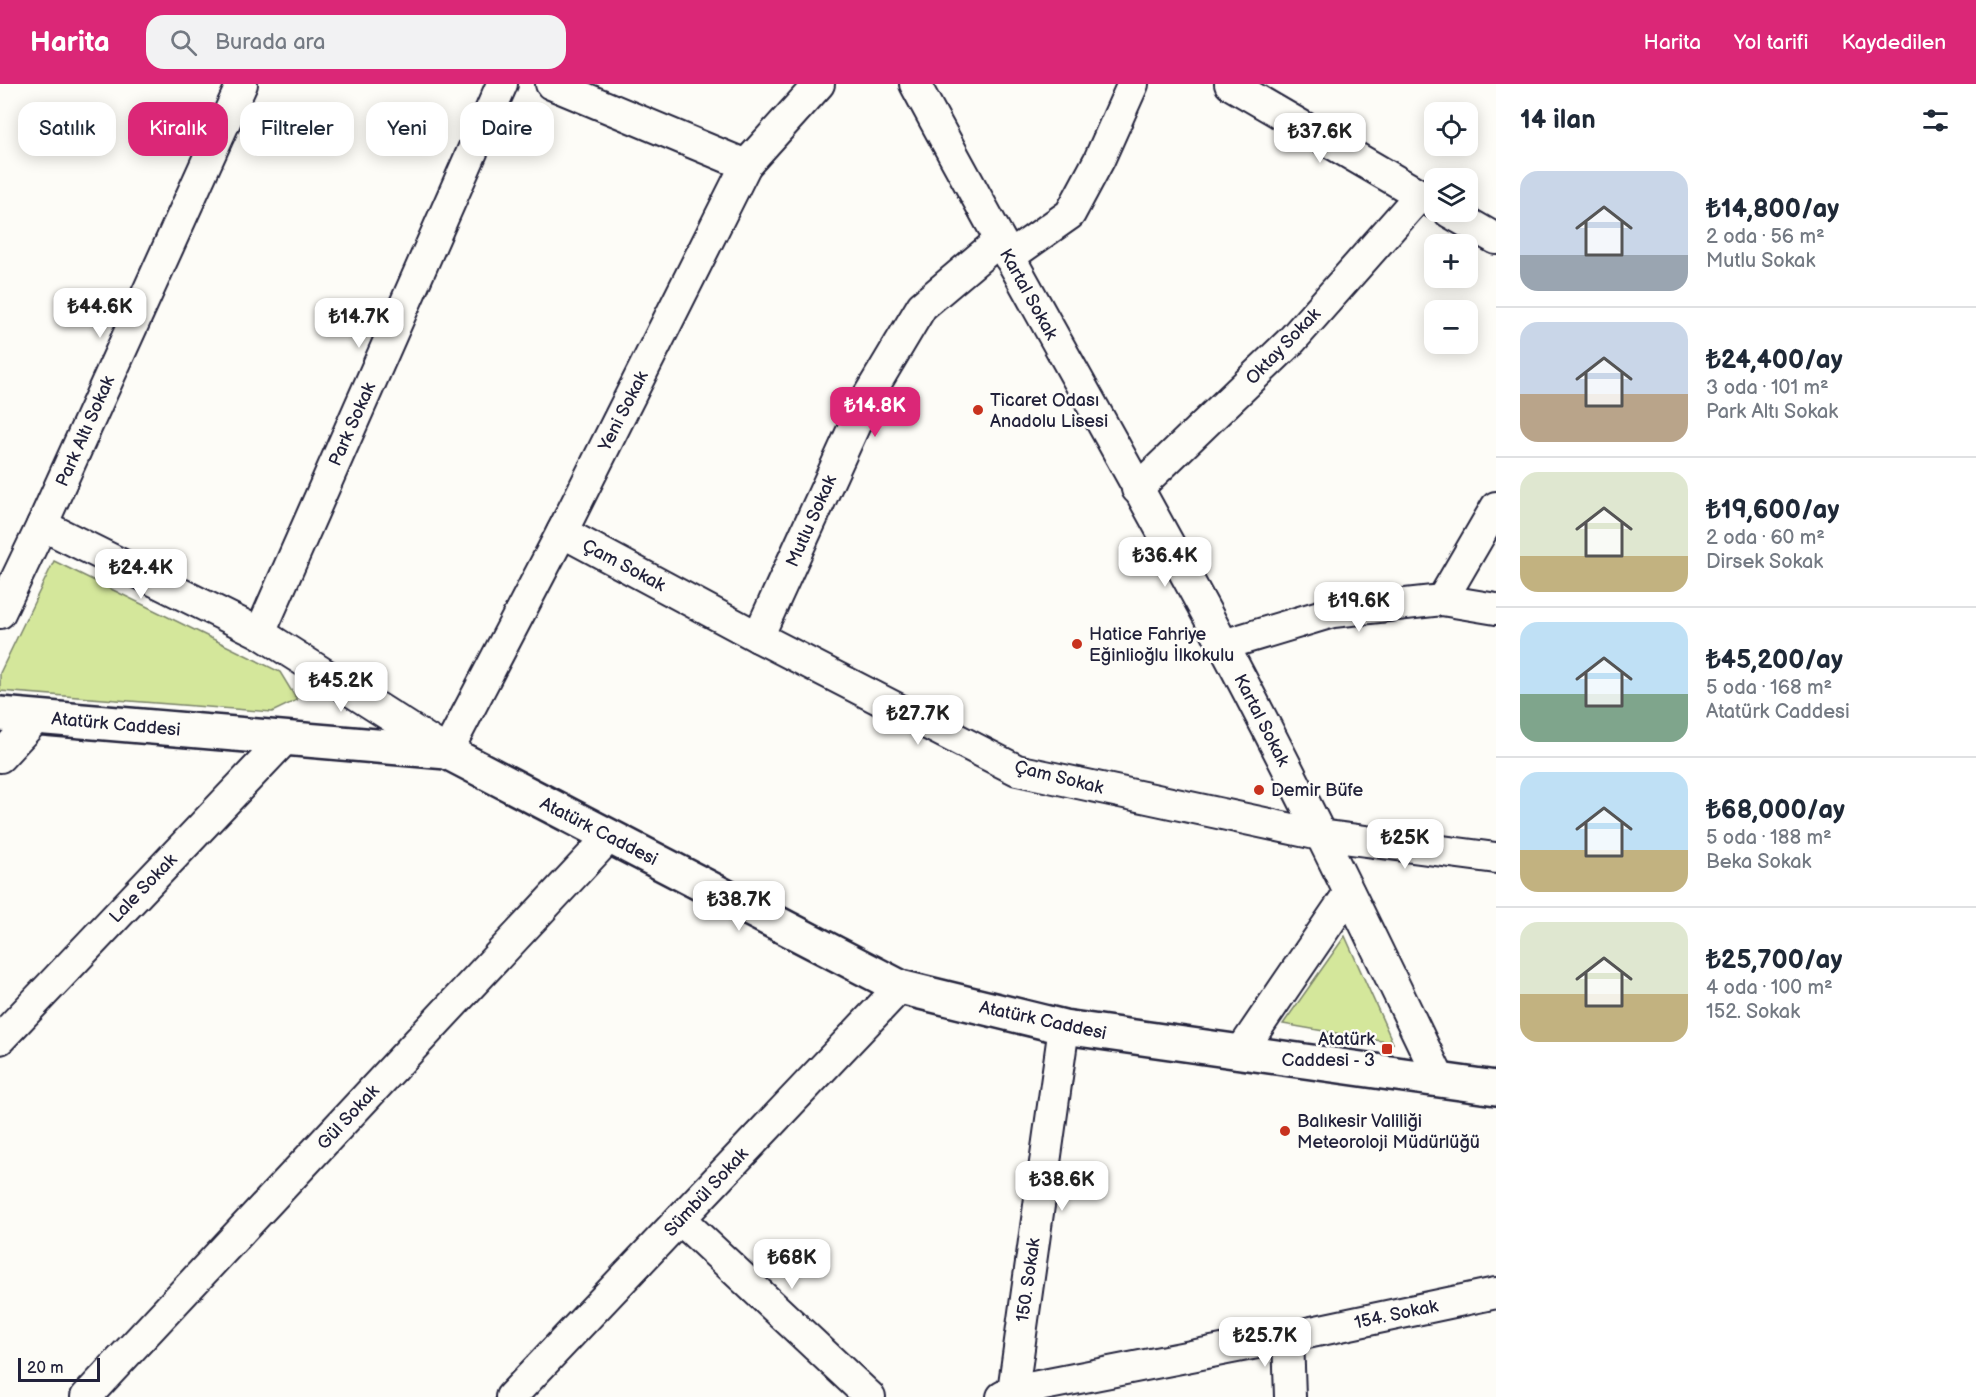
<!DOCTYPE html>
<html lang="tr">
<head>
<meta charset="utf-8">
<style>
	body { margin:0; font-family:"Balsamiq Sans",sans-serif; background:#f2f2f3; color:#1f2937; height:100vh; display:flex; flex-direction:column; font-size:22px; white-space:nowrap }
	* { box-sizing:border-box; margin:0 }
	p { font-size:20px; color:#747a83 }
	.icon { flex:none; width:33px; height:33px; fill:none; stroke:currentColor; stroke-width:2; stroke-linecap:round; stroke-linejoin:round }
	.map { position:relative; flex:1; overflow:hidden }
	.panel { display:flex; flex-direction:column; background:#fff; width:480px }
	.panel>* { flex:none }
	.hud { position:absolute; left:18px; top:18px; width:570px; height:54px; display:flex; gap:12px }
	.buttons { position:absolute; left:1424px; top:18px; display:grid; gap:12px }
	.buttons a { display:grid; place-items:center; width:54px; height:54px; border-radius:12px; background:#fff; box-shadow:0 3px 15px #0003; font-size:30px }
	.scale { position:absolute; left:18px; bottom:15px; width:82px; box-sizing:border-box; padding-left:6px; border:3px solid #22223b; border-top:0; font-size:16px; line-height:21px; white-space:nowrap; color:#22223b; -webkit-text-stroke:4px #fdfcf7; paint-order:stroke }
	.price { position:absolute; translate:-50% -51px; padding:0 14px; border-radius:12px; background:#fff; color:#222; font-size:20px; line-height:39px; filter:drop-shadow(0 2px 3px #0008) }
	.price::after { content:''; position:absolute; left:50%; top:36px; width:18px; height:14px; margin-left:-9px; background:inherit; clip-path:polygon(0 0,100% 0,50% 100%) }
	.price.current { background:#db2777; color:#fff }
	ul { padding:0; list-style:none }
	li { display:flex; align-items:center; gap:18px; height:150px; padding:0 24px }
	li+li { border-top:2px solid #e0e1e3 }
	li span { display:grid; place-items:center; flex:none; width:168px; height:120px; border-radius:18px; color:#555 }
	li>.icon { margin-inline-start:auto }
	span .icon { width:72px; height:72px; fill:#fffc; stroke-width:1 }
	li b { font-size:26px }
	h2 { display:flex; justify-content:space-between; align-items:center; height:72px; padding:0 24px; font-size:26px }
	.tag { padding:0 21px; border-radius:18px; background:#fff; box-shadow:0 3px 15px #0003; font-size:21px; line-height:54px }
	.tag.current { background:#db2777; color:#fff }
	header { display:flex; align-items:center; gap:36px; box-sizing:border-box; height:84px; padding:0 30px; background:#db2777; color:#fff }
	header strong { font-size:28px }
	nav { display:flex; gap:33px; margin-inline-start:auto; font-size:21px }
	.search { width:420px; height:54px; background:#f2f2f3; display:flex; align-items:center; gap:15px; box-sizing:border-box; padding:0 21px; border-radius:18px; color:#747a83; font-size:22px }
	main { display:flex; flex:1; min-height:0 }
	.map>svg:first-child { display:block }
	.green { fill:#d4e79b; stroke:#7b846b; stroke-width:1.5 }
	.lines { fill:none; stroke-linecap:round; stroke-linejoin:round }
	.minor-casing { stroke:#22223b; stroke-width:34 }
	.secondary-casing { stroke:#22223b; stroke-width:38 }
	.minor { stroke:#fdfcf7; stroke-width:30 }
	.secondary { stroke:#fdfcf7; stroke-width:33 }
	.poi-dot { fill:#c8321e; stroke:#fdfcf7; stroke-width:2 }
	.labels { text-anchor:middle; stroke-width:5; stroke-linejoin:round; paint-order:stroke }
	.street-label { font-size:18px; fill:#22223b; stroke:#fdfcf7 }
	.poi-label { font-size:18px; fill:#22223b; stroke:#fdfcf7; text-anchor:start }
</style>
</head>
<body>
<header>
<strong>Harita</strong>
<div class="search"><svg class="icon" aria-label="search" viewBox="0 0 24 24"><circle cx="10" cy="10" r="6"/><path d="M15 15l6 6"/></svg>Burada ara</div>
<nav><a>Harita</a><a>Yol tarifi</a><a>Kaydedilen</a></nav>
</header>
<main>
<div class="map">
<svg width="1496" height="1313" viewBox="0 0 1496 1313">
	<rect width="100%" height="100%" fill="#fdfcf7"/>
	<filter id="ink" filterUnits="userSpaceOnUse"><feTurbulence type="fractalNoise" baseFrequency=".0167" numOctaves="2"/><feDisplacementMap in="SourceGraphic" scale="12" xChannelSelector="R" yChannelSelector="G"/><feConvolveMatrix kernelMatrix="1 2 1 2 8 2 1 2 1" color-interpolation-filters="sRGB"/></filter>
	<g filter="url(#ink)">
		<g class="green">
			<path d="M 54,477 L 280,588 L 297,616 L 272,628 L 0,607 L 0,589 Z"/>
			<path d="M 1345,852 L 1393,959 L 1283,940 Z"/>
		</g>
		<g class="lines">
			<g class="minor-casing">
				<g id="minor">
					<path d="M 551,0 L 746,81"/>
					<path d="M 915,0 C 1013,183 1117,362 1215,545 C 1294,693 1367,844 1440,996"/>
					<path d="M 1230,0 L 1434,119"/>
					<path d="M 1449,128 L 1496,155"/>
					<path d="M 1009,173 L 1070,130 L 1099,76 L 1133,0"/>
					<path d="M 1137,405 L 1292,256 L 1420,111"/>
					<path d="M 42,441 L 260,549 L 447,668 L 562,448 L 746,81 L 819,0"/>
					<path d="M 562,448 L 758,553 L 1017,686 L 1320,751 L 1496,774"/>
					<path d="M 1442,516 L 1496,423"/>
					<path d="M 0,529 L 42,441 L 242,0"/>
					<path d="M 260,549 L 502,0"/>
					<path d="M 758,553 L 867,314 L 922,222 L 999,157"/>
					<path d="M 1223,561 L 1333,528 L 1442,516 L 1496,525"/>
					<path d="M 0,673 L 37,633"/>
					<path d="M 0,955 L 286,654"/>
					<path d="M 1240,969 L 1349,809"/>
					<path d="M 680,1135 L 870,1313"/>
					<path d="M 1288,1253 L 1290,1313"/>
					<path d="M 1013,1307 L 1064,943"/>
					<path d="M 86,1313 L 610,752"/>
					<path d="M 511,1313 L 900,903"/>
					<path d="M 1002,1313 L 1013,1307 L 1288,1253 L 1496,1209"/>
				</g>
			</g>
			<g class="secondary-casing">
				<path id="secondary" d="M 0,630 L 447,668 L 900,903 L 1064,943 L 1496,1004"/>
			</g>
			<use href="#minor" class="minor"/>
			<use href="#secondary" class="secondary"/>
		</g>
	</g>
	<g class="poi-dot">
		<circle cx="978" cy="326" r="6"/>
		<circle cx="1077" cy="560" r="6"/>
		<circle cx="1259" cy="706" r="6"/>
		<rect x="1381" y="959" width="12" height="12" rx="3"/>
		<circle cx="1285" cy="1047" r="6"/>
	</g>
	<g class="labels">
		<g class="street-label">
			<text transform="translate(1029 210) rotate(61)" y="6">Kartal Sokak</text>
			<text transform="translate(1283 262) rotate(-46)" y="6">Oktay Sokak</text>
			<text transform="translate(623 327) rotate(-63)" y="6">Yeni Sokak</text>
			<text transform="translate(352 340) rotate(-66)" y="6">Park Sokak</text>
			<text transform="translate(85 347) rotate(-66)" y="6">Park Altı Sokak</text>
			<text transform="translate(811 437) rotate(-66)" y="6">Mutlu Sokak</text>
			<text transform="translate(624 481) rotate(28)" y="6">Çam Sokak</text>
			<text transform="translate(1262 636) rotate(63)" y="6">Kartal Sokak</text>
			<text transform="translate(116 640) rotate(5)" y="6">Atatürk Caddesi</text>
			<text transform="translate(1059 693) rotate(14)" y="6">Çam Sokak</text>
			<text transform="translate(599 747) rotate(27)" y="6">Atatürk Caddesi</text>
			<text transform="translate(143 804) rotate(-46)" y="6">Lale Sokak</text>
			<text transform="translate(1043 936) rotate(12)" y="6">Atatürk Caddesi</text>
			<text transform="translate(348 1033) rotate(-47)" y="6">Gül Sokak</text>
			<text transform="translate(706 1108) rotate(-47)" y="6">Sümbül Sokak</text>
			<text transform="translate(1028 1196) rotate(-82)" y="6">150. Sokak</text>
			<text transform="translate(1396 1230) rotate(-12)" y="6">154. Sokak</text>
		</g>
		<g class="poi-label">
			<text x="990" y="322">Ticaret Odası<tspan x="990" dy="21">Anadolu Lisesi</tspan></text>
			<text x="1089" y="556">Hatice Fahriye<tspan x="1089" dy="21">Eğinlioğlu İlkokulu</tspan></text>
			<text x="1271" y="712">Demir Büfe</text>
			<text x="1375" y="961" text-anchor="end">Atatürk<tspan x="1375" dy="21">Caddesi - 3</tspan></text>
			<text x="1297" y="1043">Balıkesir Valiliği<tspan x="1297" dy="21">Meteoroloji Müdürlüğü</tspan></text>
		</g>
	</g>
</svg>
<div class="buttons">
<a><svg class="icon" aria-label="locate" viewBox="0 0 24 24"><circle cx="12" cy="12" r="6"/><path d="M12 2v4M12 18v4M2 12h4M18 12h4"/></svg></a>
<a><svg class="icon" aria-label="layers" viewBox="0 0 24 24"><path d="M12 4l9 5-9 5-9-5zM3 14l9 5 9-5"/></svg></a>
<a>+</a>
<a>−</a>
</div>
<div class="scale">20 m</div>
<b class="price" style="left:1320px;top:80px">₺37.6K</b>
<b class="price" style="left:100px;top:255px">₺44.6K</b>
<b class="price" style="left:359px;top:265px">₺14.7K</b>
<b class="price current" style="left:875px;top:354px">₺14.8K</b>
<b class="price" style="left:1165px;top:504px">₺36.4K</b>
<b class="price" style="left:141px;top:516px">₺24.4K</b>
<b class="price" style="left:1359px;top:549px">₺19.6K</b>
<b class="price" style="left:341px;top:629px">₺45.2K</b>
<b class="price" style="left:918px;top:662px">₺27.7K</b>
<b class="price" style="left:1405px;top:786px">₺25K</b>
<b class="price" style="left:739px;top:848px">₺38.7K</b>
<b class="price" style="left:1062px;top:1128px">₺38.6K</b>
<b class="price" style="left:792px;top:1206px">₺68K</b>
<b class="price" style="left:1265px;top:1284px">₺25.7K</b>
<div class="hud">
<a class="tag">Satılık</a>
<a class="tag current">Kiralık</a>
<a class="tag">Filtreler</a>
<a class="tag">Yeni</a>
<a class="tag">Daire</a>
</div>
</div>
<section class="panel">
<h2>14 ilan<svg class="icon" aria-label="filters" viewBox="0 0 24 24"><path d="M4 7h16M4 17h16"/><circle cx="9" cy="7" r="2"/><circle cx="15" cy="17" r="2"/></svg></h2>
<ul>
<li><span style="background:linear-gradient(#c9d6e8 70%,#9aa5b1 0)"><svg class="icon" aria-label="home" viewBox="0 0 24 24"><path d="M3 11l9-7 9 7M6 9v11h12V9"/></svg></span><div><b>₺14,800/ay</b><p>2 oda · 56 m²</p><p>Mutlu Sokak</p></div></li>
<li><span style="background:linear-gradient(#c9d6e8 60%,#b9a48a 0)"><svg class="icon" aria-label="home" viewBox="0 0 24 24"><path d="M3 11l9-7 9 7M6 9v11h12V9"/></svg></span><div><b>₺24,400/ay</b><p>3 oda · 101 m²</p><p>Park Altı Sokak</p></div></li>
<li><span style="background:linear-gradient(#dfe7d0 70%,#c2b280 0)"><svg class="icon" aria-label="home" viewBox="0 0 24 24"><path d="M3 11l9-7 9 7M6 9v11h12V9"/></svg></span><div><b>₺19,600/ay</b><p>2 oda · 60 m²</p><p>Dirsek Sokak</p></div></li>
<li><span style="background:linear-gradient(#bfe0f5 60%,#7fa58c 0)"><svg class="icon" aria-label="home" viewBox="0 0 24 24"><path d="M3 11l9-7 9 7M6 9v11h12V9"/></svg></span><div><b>₺45,200/ay</b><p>5 oda · 168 m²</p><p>Atatürk Caddesi</p></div></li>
<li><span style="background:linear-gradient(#bfe0f5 65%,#c2b280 0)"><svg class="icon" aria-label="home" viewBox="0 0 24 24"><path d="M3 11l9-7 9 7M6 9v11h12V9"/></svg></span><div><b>₺68,000/ay</b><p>5 oda · 188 m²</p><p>Beka Sokak</p></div></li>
<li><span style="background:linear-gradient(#dfe7d0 60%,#c2b280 0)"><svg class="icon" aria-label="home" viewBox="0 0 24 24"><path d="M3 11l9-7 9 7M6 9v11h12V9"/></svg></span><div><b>₺25,700/ay</b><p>4 oda · 100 m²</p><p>152. Sokak</p></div></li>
</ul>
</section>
</main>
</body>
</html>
